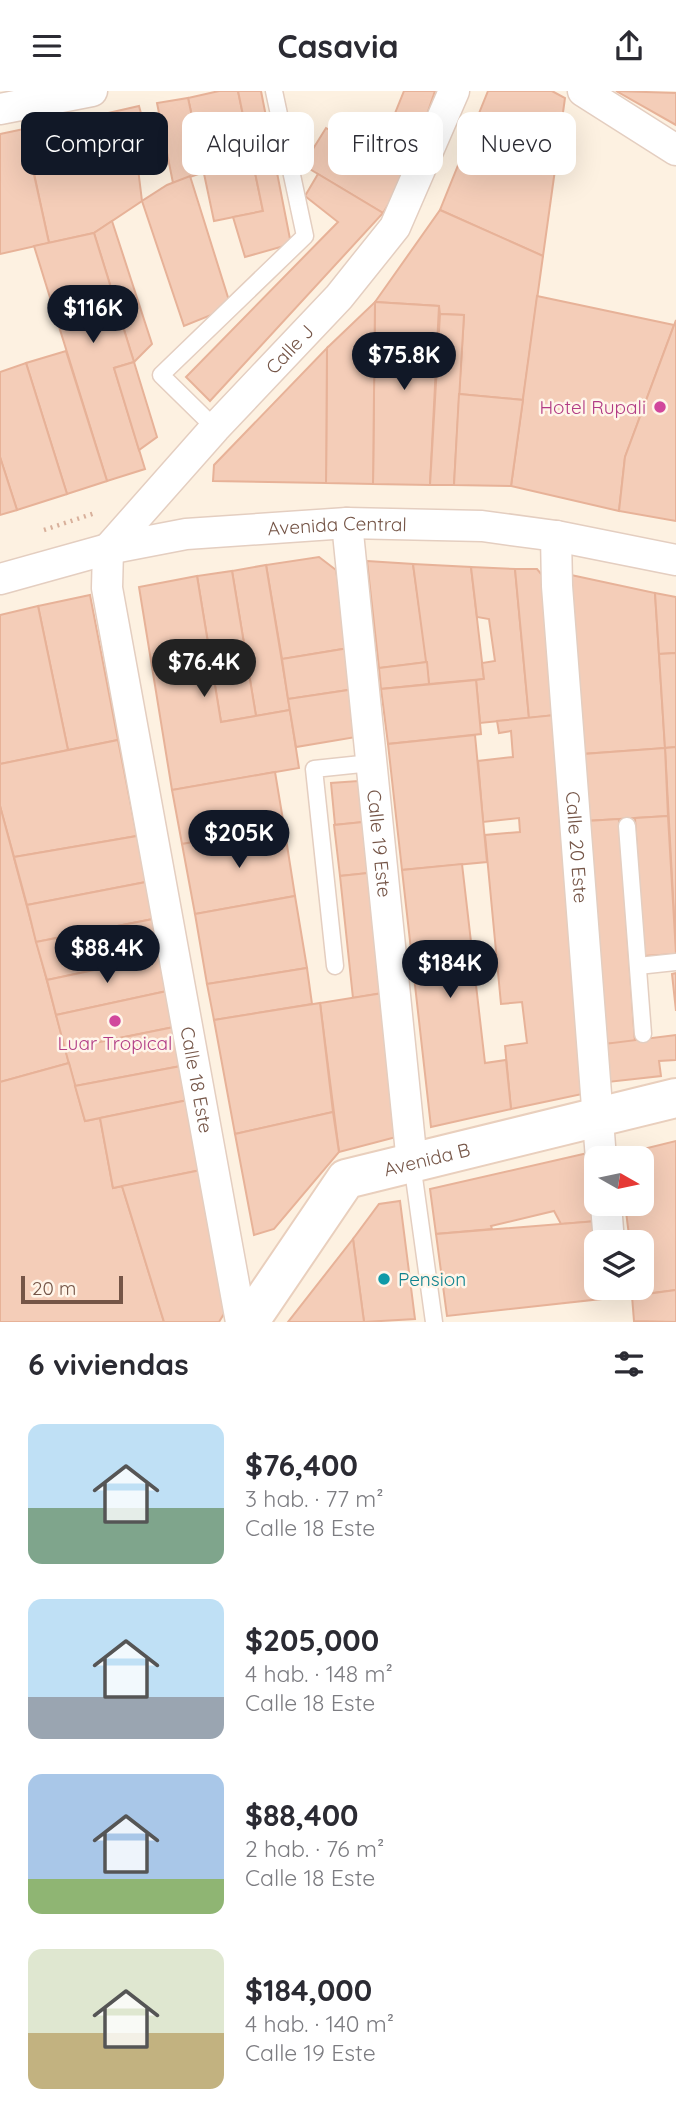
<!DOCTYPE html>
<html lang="es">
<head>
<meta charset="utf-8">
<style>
	body { margin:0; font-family:Quicksand,sans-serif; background:#f7f7f7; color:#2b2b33; height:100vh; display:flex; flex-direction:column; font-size:26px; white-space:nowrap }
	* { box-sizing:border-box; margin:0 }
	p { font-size:23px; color:#7c7c81 }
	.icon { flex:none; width:38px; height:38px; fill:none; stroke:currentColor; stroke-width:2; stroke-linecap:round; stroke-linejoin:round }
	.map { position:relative; height:1231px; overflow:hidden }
	.sheet { display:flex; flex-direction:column; background:#fff; flex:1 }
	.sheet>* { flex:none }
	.banner { position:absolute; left:21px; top:21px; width:635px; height:63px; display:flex; gap:14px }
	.needle { width:46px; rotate:99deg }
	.tools { position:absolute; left:584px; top:1055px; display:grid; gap:14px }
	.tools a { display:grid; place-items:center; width:70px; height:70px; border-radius:14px; background:#fff; box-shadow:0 7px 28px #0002; font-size:35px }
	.scale { position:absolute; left:21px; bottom:18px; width:102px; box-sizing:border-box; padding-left:7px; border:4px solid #755547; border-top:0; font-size:19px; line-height:24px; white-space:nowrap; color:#755547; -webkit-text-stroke:5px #fff5e9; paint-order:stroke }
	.price { position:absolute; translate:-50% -60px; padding:0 16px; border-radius:24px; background:#111827; color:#fff; font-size:23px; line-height:46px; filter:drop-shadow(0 2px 4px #0008) }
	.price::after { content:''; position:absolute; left:50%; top:42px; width:21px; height:16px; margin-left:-10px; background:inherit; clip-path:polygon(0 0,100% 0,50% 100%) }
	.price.on { background:#222; color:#fff }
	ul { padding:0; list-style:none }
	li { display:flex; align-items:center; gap:21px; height:175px; padding:0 28px }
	li span { display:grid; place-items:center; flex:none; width:196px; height:140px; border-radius:14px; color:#555 }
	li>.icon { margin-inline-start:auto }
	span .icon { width:84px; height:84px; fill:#fffc; stroke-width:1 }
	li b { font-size:30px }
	h2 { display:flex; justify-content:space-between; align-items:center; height:84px; padding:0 28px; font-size:30px }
	.chip { padding:0 24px; border-radius:14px; background:#fff; box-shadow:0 7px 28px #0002; font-size:24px; line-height:63px }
	.chip.on { background:#111827; color:#fff }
	header { display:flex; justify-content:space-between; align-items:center; height:91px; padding:0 28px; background:#fff; font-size:32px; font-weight:700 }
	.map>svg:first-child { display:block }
	.building { fill:#f4cdb8; stroke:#e7b298; stroke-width:2 }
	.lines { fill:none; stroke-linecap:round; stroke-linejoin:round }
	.lane-casing { stroke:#e4cec0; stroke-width:19 }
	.street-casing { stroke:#e4cec0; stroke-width:33 }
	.secondary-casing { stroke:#e9cfbd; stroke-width:42 }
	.path { stroke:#d8b09b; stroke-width:4.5; stroke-dasharray:2 5; stroke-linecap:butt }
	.lane { stroke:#fff; stroke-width:16 }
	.street { stroke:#fff; stroke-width:30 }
	.secondary { stroke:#fff; stroke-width:38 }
	.tree { fill:#9ead86 }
	.hotel-dot { fill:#d1479c; stroke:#fff5e9; stroke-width:2.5 }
	.culture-dot { fill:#0f9aa8; stroke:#fff5e9; stroke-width:2.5 }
	.labels { text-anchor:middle; stroke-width:5; stroke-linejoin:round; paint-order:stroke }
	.street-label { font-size:19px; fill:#755547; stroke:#fff5e9 }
	.hotel-label { font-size:19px; fill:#b23c85; stroke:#fff5e9; text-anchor:end }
	.culture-label { font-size:19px; fill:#0d838f; stroke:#fff5e9; text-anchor:start }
</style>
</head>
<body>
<header><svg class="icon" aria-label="menu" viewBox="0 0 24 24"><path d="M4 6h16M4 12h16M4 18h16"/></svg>Casavia<svg class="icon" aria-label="share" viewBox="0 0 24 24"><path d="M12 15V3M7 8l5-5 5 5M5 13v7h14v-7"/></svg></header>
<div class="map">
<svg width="676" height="1231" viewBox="0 0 676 1231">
	<rect width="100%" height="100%" fill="#fdf1e1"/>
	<g class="building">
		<path d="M 219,0 L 238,0 L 263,120 L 214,130 L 188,7 Z"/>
		<path d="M 238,0 L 261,0 L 291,153 L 245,166 L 233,126 L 263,120 Z"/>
		<path d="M 404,0 L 435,0 L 406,85 L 377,67 Z"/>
		<path d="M 488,0 L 552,0 L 565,7 L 543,165 L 440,119 Z"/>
		<path d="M 616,0 L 676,2 L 676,34 Z"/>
		<path d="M 188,7 L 204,81 L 173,92 L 157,12 Z"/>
		<path d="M 139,15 L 146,41 L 134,45 L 142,110 L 94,142 L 49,152 L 25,41 Z"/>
		<path d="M 326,37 L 406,85 L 383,122 L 303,74 Z"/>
		<path d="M 24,38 L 49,152 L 0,163 L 0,43 Z"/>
		<path d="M 318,83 L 383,122 L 210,310 L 186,286 L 338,131 L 305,105 Z"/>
		<path d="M 190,85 L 231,216 L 184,235 L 142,110 L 167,94 Z"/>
		<path d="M 440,119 L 543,165 L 523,309 L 459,303 L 464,224 L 440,223 L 439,215 L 375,211 Z"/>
		<path d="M 112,130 L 152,253 L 134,271 L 94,142 Z"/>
		<path d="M 94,142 L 134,271 L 114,277 L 145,378 L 107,390 L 34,155 Z"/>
		<path d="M 537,205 L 674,234 L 625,366 L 619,420 L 511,395 Z"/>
		<path d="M 375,211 L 439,215 L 430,394 L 373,393 Z"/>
		<path d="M 375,211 L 373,393 L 326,392 L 327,257 Z"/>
		<path d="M 440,223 L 464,224 L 454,394 L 430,394 Z"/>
		<path d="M 676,229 L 676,430 L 619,420 L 625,366 Z"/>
		<path d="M 327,257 L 326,392 L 213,390 L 214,374 Z"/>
		<path d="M 66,260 L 107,390 L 67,403 L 26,272 Z"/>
		<path d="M 134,271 L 157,346 L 139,359 L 114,277 Z"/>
		<path d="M 26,272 L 67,403 L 17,419 L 0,366 L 0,281 Z"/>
		<path d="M 459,303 L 523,309 L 511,395 L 454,394 Z"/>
		<path d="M 0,366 L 17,419 L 0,424 Z"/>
		<path d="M 319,466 L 336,479 L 349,557 L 282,568 L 266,474 Z"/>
		<path d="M 367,470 L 413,473 L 427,571 L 379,577 Z"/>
		<path d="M 413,473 L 471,476 L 484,588 L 429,593 Z"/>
		<path d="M 266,474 L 290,619 L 256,625 L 232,480 Z"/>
		<path d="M 471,476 L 515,478 L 529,627 L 480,632 L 476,589 L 484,588 L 482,572 L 495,570 L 489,528 L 477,526 Z"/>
		<path d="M 515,478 L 537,478 L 542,484 L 555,624 L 529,627 Z"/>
		<path d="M 232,480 L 256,625 L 221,631 L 197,485 Z"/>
		<path d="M 571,484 L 655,502 L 665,657 L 583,663 Z"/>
		<path d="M 197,485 L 221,631 L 290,619 L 299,677 L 172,699 L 139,496 Z"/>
		<path d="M 655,502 L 676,506 L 676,562 L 659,563 Z"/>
		<path d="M 90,504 L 118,649 L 68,659 L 38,515 Z"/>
		<path d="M 38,515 L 68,659 L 0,673 L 0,524 Z"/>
		<path d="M 349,557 L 355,598 L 288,608 L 282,568 Z"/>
		<path d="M 676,562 L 676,656 L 665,657 L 659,563 Z"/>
		<path d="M 427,571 L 429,593 L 381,598 L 379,577 Z"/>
		<path d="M 476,589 L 481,643 L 388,653 L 381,598 Z"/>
		<path d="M 355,598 L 362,645 L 296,656 L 288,608 Z"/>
		<path d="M 555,624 L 587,1002 L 511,1018 L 505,955 L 527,952 L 522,911 L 501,913 L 485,744 L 520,741 L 519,727 L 483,731 L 478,670 L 513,666 L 511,640 L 499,642 L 497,630 Z"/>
		<path d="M 475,644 L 487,771 L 402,779 L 388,653 Z"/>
		<path d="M 118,649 L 137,745 L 14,766 L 0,715 L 0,673 Z"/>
		<path d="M 676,656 L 676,861 L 665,657 Z"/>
		<path d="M 665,657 L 668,725 L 586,730 L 583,663 Z"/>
		<path d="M 275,681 L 284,735 L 182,753 L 172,699 Z"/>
		<path d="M 358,690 L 363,731 L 335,734 L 331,692 Z"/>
		<path d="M 0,715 L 69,972 L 0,991 Z"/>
		<path d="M 668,725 L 676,863 L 643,865 L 635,727 Z"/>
		<path d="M 619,728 L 635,951 L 604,953 L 586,730 Z"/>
		<path d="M 363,731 L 368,782 L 340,785 L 334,734 Z"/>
		<path d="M 284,735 L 295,805 L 195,823 L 182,753 Z"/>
		<path d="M 137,745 L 146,791 L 27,814 L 14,766 Z"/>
		<path d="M 462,773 L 485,972 L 506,969 L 511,1018 L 431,1036 L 402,779 Z"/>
		<path d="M 368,782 L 383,902 L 353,907 L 340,785 Z"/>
		<path d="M 146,791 L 153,828 L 36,851 L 27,814 Z"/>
		<path d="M 295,805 L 307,877 L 207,893 L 195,823 Z"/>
		<path d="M 153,828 L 160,865 L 47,889 L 36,851 Z"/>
		<path d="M 160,865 L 167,900 L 56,924 L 47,889 Z"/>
		<path d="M 307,877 L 312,913 L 214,929 L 207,893 Z"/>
		<path d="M 676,882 L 676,920 L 672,883 Z"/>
		<path d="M 167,900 L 174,936 L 65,958 L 56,924 Z"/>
		<path d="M 383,902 L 400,1045 L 339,1061 L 320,912 Z"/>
		<path d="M 320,912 L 333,1021 L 235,1043 L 214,929 Z"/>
		<path d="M 174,936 L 181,975 L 75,995 L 65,958 Z"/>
		<path d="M 676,944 L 676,969 L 659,970 L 661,985 L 608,991 L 604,953 Z"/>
		<path d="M 69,972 L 85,1030 L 100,1027 L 113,1097 L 122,1095 L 164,1231 L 0,1231 L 0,991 Z"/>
		<path d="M 181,975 L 188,1009 L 85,1030 L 75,995 Z"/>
		<path d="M 188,1009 L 201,1079 L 113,1097 L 100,1027 Z"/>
		<path d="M 333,1021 L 339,1061 L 274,1138 L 254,1144 L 235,1043 Z"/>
		<path d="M 676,1050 L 676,1199 L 636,1204 L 636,1197 L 642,1197 L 642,1152 L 630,1152 L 625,1113 L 642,1113 L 642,1068 L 620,1068 L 619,1064 Z"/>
		<path d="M 592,1061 L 597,1130 L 561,1133 L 554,1120 L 491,1135 L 492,1138 L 436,1143 L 430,1098 Z"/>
		<path d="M 201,1079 L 228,1216 L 219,1231 L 164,1231 L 122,1095 Z"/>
		<path d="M 400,1110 L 415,1228 L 364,1231 L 353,1148 L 379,1113 Z"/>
		<path d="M 597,1130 L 597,1197 L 600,1197 L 601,1208 L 447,1225 L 436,1143 Z"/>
		<path d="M 353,1148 L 364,1231 L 288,1231 Z"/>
		<path d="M 676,1199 L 676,1231 L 634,1230 L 632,1205 Z"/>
	</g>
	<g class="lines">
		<g class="lane-casing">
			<g id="lane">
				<path d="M 215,337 L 161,284 L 305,145 L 274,0"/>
				<path d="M 627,735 L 643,943"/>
				<path d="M 335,875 L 314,678 L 371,672"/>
				<path d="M 638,875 L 676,871"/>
				<path d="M 412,1072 L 434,1231"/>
			</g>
		</g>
		<g class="street-casing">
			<g id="street">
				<path d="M 583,0 L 676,59"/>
				<path d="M 0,18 L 92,0"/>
				<path id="s1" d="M 347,432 L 412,1072"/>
				<path id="s2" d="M 556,445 L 557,495 L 601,1068"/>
				<path id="s3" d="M 108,458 L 107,497 L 241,1231"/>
				<path id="s4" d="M 108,458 L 215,337 L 339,206 L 395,136 L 454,0"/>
				<path id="s5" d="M 0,488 L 108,458 L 186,443 L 347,432 L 482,435 L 556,445 L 676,469"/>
				<path d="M 606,1113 L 609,1152"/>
			</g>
		</g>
		<g class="secondary-casing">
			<g id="secondary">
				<path id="s6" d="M 249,1231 L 346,1088 L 676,1007"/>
			</g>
		</g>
		<path class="path" d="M 44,439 L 95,422"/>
		<use href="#lane" class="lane"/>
		<use href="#street" class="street"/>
		<use href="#secondary" class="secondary"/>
	</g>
	<circle class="tree" cx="413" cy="55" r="10"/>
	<g class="hotel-dot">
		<circle cx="660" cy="316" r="7"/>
		<circle cx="115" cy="930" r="7"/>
	</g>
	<circle class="culture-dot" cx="384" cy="1188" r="7"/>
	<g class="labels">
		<g class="street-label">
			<text dy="7" stroke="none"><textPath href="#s4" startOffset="270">Calle J</textPath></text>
			<text dy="7" stroke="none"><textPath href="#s5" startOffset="343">Avenida Central</textPath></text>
			<text dy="7" stroke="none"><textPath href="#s1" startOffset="322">Calle 19 Este</textPath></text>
			<text dy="7" stroke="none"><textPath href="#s2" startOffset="312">Calle 20 Este</textPath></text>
			<text dy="7" stroke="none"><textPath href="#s3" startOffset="539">Calle 18 Este</textPath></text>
			<text dy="7" stroke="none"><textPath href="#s6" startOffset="256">Avenida B</textPath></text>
		</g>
		<g class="hotel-label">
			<text x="646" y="323">Hotel Rupali</text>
			<text x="115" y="959" text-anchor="middle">Luar Tropical</text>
		</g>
		<g class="culture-label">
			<text x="398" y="1195">Pension</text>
		</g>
	</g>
</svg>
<div class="tools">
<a><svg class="needle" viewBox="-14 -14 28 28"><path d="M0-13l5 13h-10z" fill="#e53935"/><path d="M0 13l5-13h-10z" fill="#7c7c81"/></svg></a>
<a><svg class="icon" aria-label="layers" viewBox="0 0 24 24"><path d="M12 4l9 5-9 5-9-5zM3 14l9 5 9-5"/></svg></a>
</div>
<div class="scale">20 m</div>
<b class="price" style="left:93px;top:254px">$116K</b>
<b class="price" style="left:404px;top:301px">$75.8K</b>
<b class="price on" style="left:204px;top:608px">$76.4K</b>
<b class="price" style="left:239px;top:779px">$205K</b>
<b class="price" style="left:107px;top:894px">$88.4K</b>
<b class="price" style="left:450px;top:909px">$184K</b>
<div class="banner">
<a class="chip on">Comprar</a>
<a class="chip">Alquilar</a>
<a class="chip">Filtros</a>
<a class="chip">Nuevo</a>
</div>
</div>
<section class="sheet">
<h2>6 viviendas<svg class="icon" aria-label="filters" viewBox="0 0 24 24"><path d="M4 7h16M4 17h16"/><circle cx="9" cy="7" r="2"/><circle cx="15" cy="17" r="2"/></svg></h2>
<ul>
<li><span style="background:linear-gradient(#bfe0f5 60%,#7fa58c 0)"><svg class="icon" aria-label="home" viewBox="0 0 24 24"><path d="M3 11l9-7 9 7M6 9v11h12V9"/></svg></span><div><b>$76,400</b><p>3 hab. · 77 m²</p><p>Calle 18 Este</p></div></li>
<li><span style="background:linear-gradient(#bfe0f5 70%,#9aa5b1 0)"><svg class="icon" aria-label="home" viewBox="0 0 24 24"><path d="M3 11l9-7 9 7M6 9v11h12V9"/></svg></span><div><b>$205,000</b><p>4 hab. · 148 m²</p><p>Calle 18 Este</p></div></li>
<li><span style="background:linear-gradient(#a9c7e8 75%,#8fb573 0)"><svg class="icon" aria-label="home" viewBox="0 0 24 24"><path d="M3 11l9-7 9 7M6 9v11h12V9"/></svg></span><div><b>$88,400</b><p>2 hab. · 76 m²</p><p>Calle 18 Este</p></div></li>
<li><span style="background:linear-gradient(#dfe7d0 60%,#c2b280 0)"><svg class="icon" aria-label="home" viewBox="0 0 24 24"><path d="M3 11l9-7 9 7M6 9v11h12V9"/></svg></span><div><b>$184,000</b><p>4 hab. · 140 m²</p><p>Calle 19 Este</p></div></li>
</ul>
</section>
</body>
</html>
